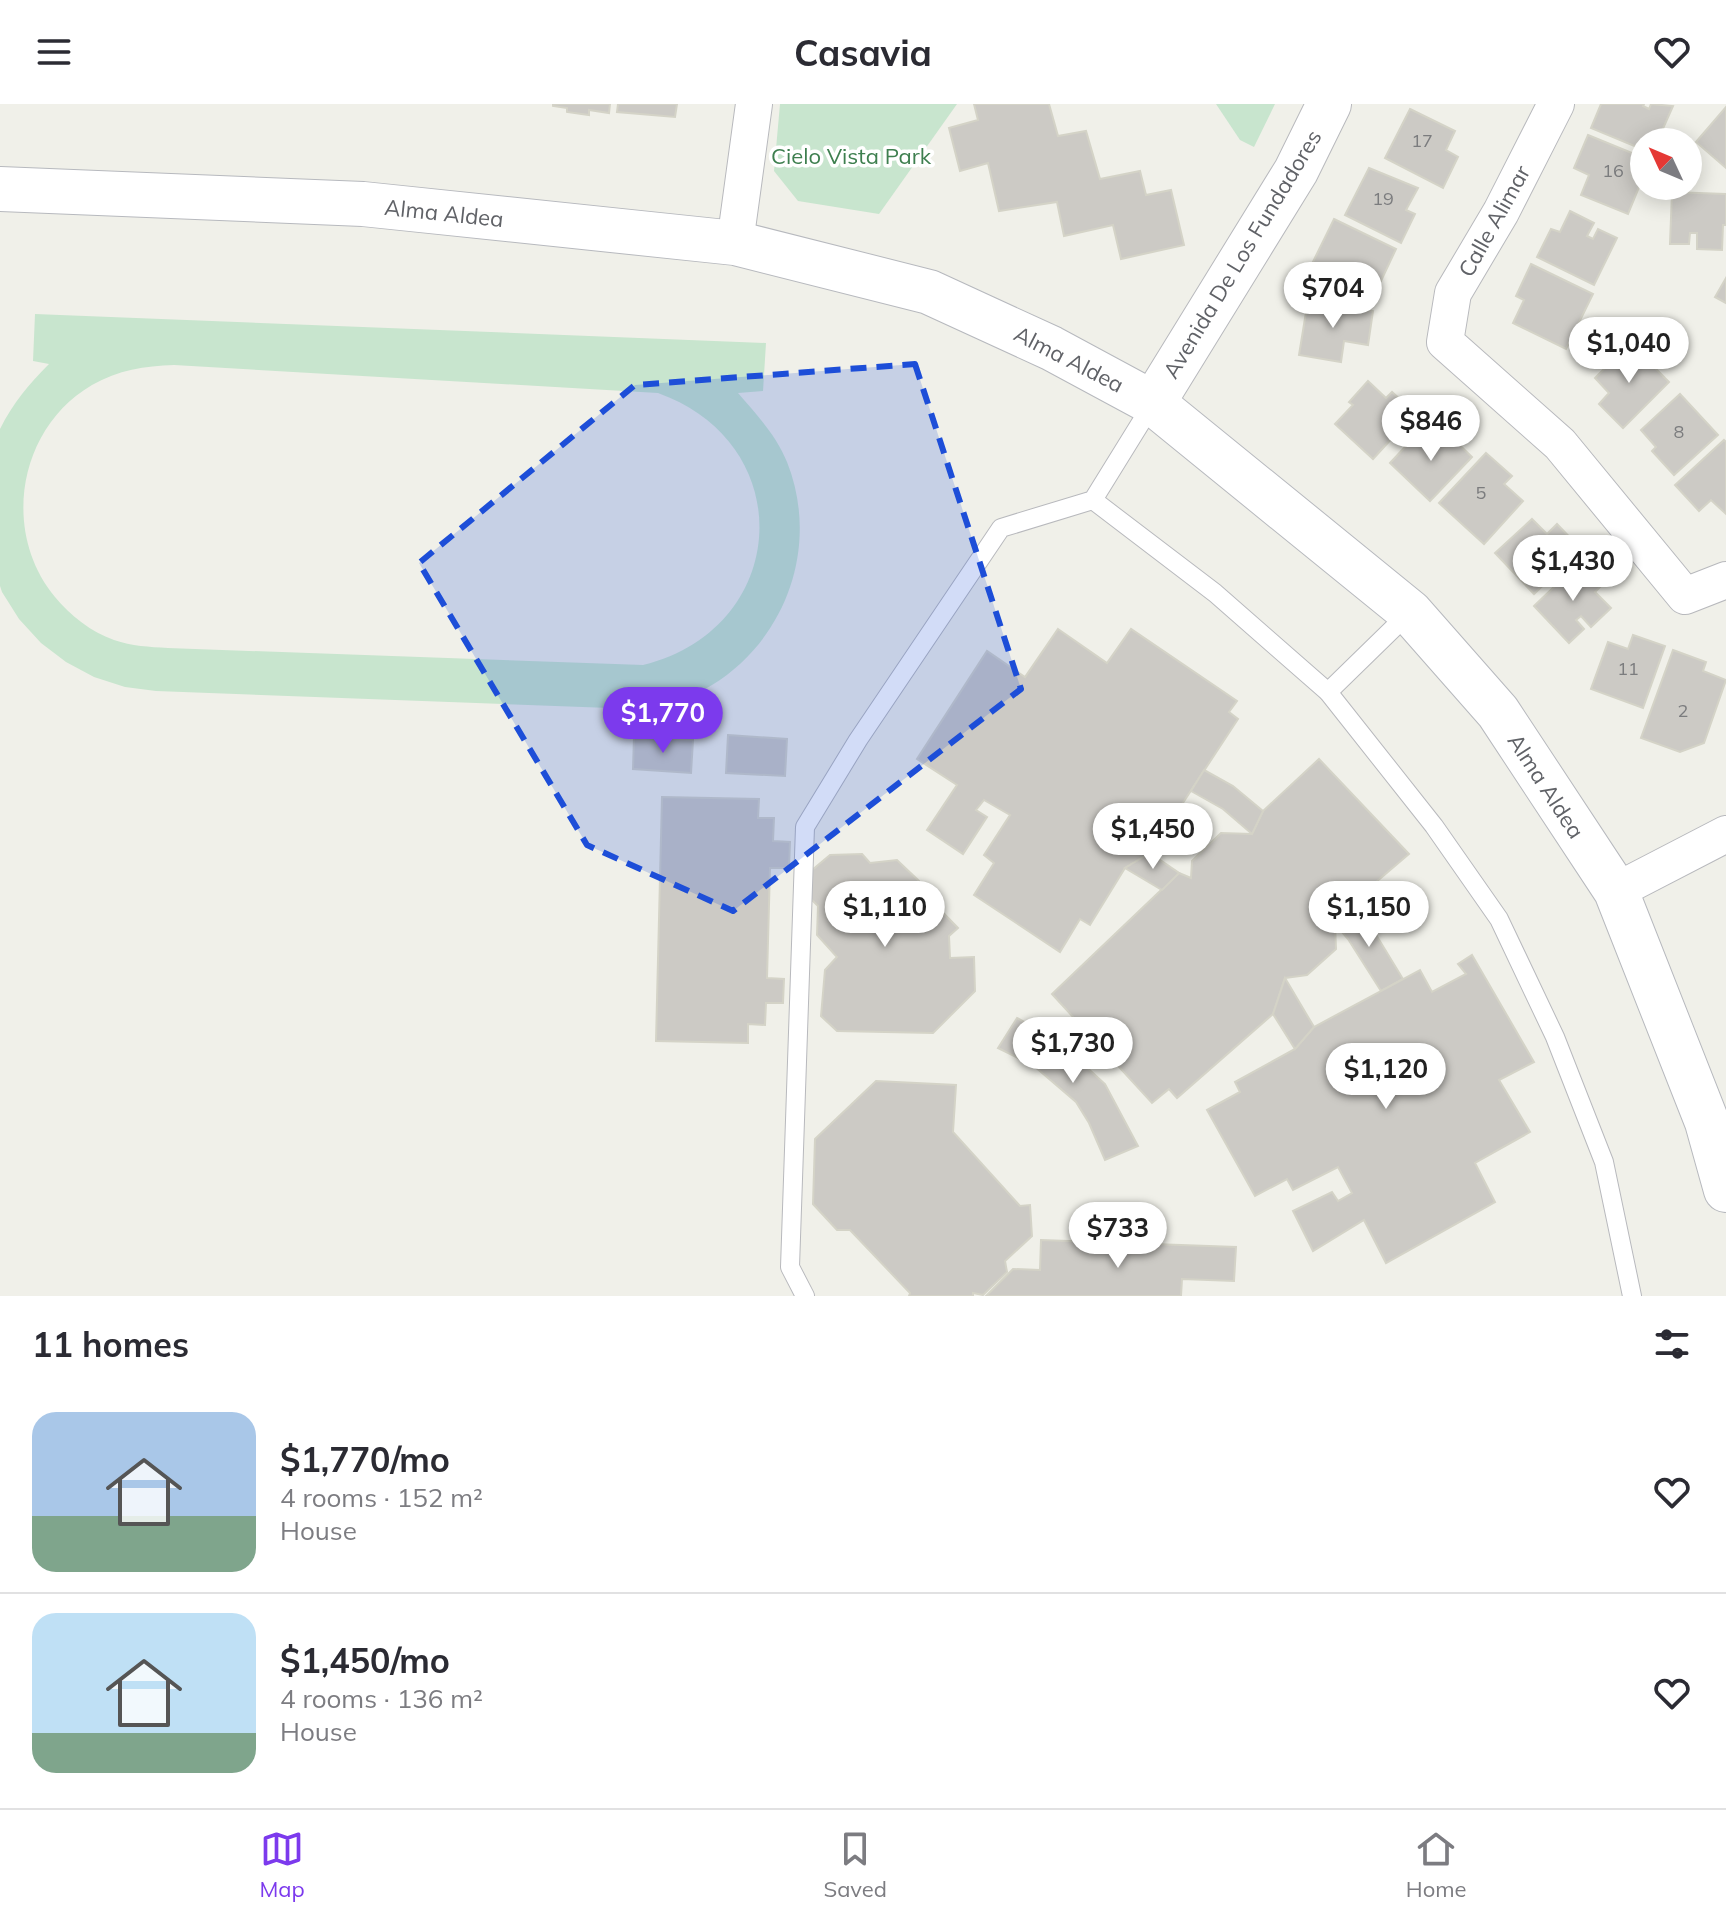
<!DOCTYPE html>
<html lang="en">
<head>
<meta charset="utf-8">
<style>
	body { margin:0; font-family:Mulish,sans-serif; background:#f7f7f7; color:#2b2b33; height:100vh; display:flex; flex-direction:column; font-size:30px; white-space:nowrap }
	* { box-sizing:border-box; margin:0 }
	p { font-size:26px; color:#7c7c81 }
	.icon { flex:none; width:44px; height:44px; fill:none; stroke:currentColor; stroke-width:2; stroke-linecap:round; stroke-linejoin:round }
	.map { position:relative; height:1192px; overflow:hidden }
	.details { display:flex; flex-direction:column; background:#fff; flex:1 }
	.details>* { flex:none }
	.needle { width:52px; rotate:314deg }
	.fabs { position:absolute; left:1630px; top:24px; display:grid; gap:16px }
	.fabs a { display:grid; place-items:center; width:72px; height:72px; border-radius:50%; background:#fff; box-shadow:0 4px 20px #0003; font-size:40px }
	.price { position:absolute; translate:-50% -68px; padding:0 18px; border-radius:28px; background:#fff; color:#222; font-size:26px; line-height:52px; filter:drop-shadow(0 2px 4px #0008) }
	.price::after { content:''; position:absolute; left:50%; top:48px; width:24px; height:18px; margin-left:-12px; background:inherit; clip-path:polygon(0 0,100% 0,50% 100%) }
	.price.on { background:#7c3aed; color:#fff }
	ul { padding:0; list-style:none }
	li { display:flex; align-items:center; gap:24px; height:200px; padding:0 32px }
	li+li { border-top:2px solid #e1e1e2 }
	li span { display:grid; place-items:center; flex:none; width:224px; height:160px; border-radius:24px; color:#555 }
	li>.icon { margin-inline-start:auto }
	span .icon { width:96px; height:96px; fill:#fffc; stroke-width:1 }
	li b { font-size:34px }
	h2 { display:flex; justify-content:space-between; align-items:center; height:96px; padding:0 32px; font-size:34px }
	header { display:flex; justify-content:space-between; align-items:center; height:104px; padding:0 32px; background:#fff; font-size:36px; font-weight:700 }
	.menu { display:flex; justify-content:space-around; align-items:center; height:112px; border-top:2px solid #e1e1e2; background:#fff; font-size:22px; color:#7c7c81 }
	.menu a { display:grid; justify-items:center; gap:4px }
	.menu .on { color:#7c3aed }
	.map>svg:first-child { display:block }
	.green { fill:#c8e5ce; fill-rule:evenodd }
	.building { fill:#cccac5; stroke:#d4d3c7; stroke-width:2 }
	.lines { fill:none; stroke-linecap:round; stroke-linejoin:round }
	.service-casing { stroke:#b8b9bd; stroke-width:20 }
	.minor-casing { stroke:#b8b9bd; stroke-width:38 }
	.tertiary-casing { stroke:#b8b9bd; stroke-width:46 }
	.secondary-casing { stroke:#b7b9be; stroke-width:46 }
	.service { stroke:#fff; stroke-width:18 }
	.minor { stroke:#fff; stroke-width:36 }
	.tertiary { stroke:#fff; stroke-width:44 }
	.secondary { stroke:#fff; stroke-width:44 }
	.marked { fill:#1d4ed8; fill-opacity:0.2; stroke:#1d4ed8; stroke-width:6; stroke-dasharray:16 10; stroke-linejoin:round }
	.labels { text-anchor:middle; stroke-width:7; stroke-linejoin:round; paint-order:stroke }
	.number-label { font-size:18px; fill:#7b7c7e }
	.park-label { font-size:22px; fill:#3e7f4f; stroke:#fff }
	.street-label { font-size:22px; fill:#606267; stroke:#fff }
</style>
</head>
<body>
<header><svg class="icon" aria-label="menu" viewBox="0 0 24 24"><path d="M4 6h16M4 12h16M4 18h16"/></svg>Casavia<svg class="icon" aria-label="heart" viewBox="0 0 24 24"><path d="M12 20l-8-8c-3-5 5-10 8-4 3-6 11-1 8 4z"/></svg></header>
<div class="map">
<svg width="1726" height="1192" viewBox="0 0 1726 1192">
	<rect width="100%" height="100%" fill="#f0f0e9"/>
	<g class="green">
		<path d="M 780,0 L 957,0 L 879,110 L 798,97 L 774,67 Z"/>
		<path d="M 1216,0 L 1275,0 L 1254,43 L 1240,36 Z"/>
		<path d="M 35,210 L 766,239 L 763,287 L 738,289 C 757,311 776,331 787,358 C 820,441 787,535 712,581 C 689,595 663,601 637,605 L 156,587 L 125,583 L 94,573 L 66,558 L 41,539 L 19,515 L 2,488 L 0,482 L 0,325 C 13,299 29,280 49,260 L 33,257 ZM 174,261 L 658,289 C 801,340 790,525 643,561 L 168,544 C 149,543 132,542 114,536 C 91,528 70,511 55,493 C 1,428 18,324 92,281 C 118,266 145,262 174,261 Z"/>
	</g>
	<g class="building">
		<path d="M 553,0 L 610,0 L 609,9 L 589,6 L 589,11 L 567,8 L 567,4 L 553,2 Z"/>
		<path d="M 618,0 L 677,0 L 675,13 L 617,8 Z"/>
		<path d="M 974,0 L 1049,0 L 1058,32 L 1086,27 L 1100,75 L 1140,67 L 1146,91 L 1171,86 L 1184,141 L 1121,155 L 1113,121 L 1064,132 L 1057,98 L 999,107 L 988,59 L 960,67 L 949,24 L 978,16 Z"/>
		<path d="M 1601,0 L 1644,0 L 1643,2 L 1649,5 L 1651,0 L 1673,2 L 1657,38 L 1644,38 L 1644,46 L 1591,24 Z"/>
		<path d="M 1726,3 L 1726,64 L 1696,38 Z"/>
		<path d="M 1410,5 L 1455,27 L 1446,46 L 1458,53 L 1443,84 L 1385,54 Z"/>
		<path d="M 1588,31 L 1644,54 L 1644,71 L 1628,110 L 1581,91 L 1589,71 L 1574,64 Z"/>
		<path d="M 1369,64 L 1418,84 L 1406,106 L 1415,110 L 1401,139 L 1345,111 Z"/>
		<path d="M 1672,88 L 1726,90 L 1726,121 L 1723,121 L 1722,146 L 1697,145 L 1697,129 L 1690,129 L 1689,140 L 1670,140 Z"/>
		<path d="M 1570,107 L 1594,119 L 1587,132 L 1593,135 L 1598,125 L 1617,134 L 1594,181 L 1537,153 L 1551,125 L 1560,128 Z"/>
		<path d="M 1334,115 L 1396,145 L 1381,177 L 1372,173 L 1360,196 L 1307,170 Z"/>
		<path d="M 1531,160 L 1593,190 L 1566,245 L 1513,219 L 1524,196 L 1516,192 Z"/>
		<path d="M 1726,174 L 1726,199 L 1715,193 Z"/>
		<path d="M 1308,196 L 1373,207 L 1368,241 L 1344,237 L 1341,258 L 1299,251 Z"/>
		<path d="M 1630,239 L 1669,278 L 1623,324 L 1599,300 L 1609,289 L 1595,274 Z"/>
		<path d="M 1368,277 L 1386,294 L 1392,288 L 1415,309 L 1373,355 L 1335,320 L 1353,301 L 1349,298 Z"/>
		<path d="M 1680,290 L 1718,331 L 1674,371 L 1652,347 L 1656,343 L 1641,326 Z"/>
		<path d="M 1419,328 L 1434,342 L 1446,328 L 1472,353 L 1430,397 L 1390,359 Z"/>
		<path d="M 1724,336 L 1726,338 L 1726,410 L 1711,396 L 1699,407 L 1675,381 Z"/>
		<path d="M 1486,349 L 1512,372 L 1504,380 L 1523,397 L 1484,440 L 1439,399 Z"/>
		<path d="M 1532,415 L 1547,430 L 1557,420 L 1581,445 L 1534,490 L 1495,449 Z"/>
		<path d="M 1580,458 L 1602,481 L 1595,488 L 1611,504 L 1591,523 L 1581,512 L 1576,516 L 1584,525 L 1569,539 L 1534,502 Z"/>
		<path d="M 1058,525 L 1107,559 L 1131,525 L 1237,597 L 1229,608 L 1238,615 L 1150,749 L 1125,764 L 1090,821 L 1080,815 L 1060,848 L 974,791 L 994,759 L 984,751 L 1010,711 L 984,696 L 976,706 L 987,713 L 963,750 L 927,726 L 957,681 L 917,655 L 987,547 L 1025,573 Z"/>
		<path d="M 1633,531 L 1665,542 L 1643,604 L 1591,585 L 1608,538 L 1628,545 Z"/>
		<path d="M 1673,546 L 1706,558 L 1703,567 L 1726,576 L 1704,639 L 1680,648 L 1641,634 Z"/>
		<path d="M 728,631 L 787,635 L 785,672 L 726,669 Z"/>
		<path d="M 634,633 L 693,636 L 691,669 L 633,665 Z"/>
		<path d="M 1319,655 L 1409,750 L 1348,802 L 1335,820 L 1336,845 L 1307,871 L 1285,874 L 1273,910 L 1177,994 L 1169,985 L 1152,999 L 1052,890 L 1179,769 L 1191,774 L 1192,757 L 1221,729 L 1252,730 L 1263,707 Z"/>
		<path d="M 1204,666 L 1233,682 L 1263,707 L 1252,730 L 1223,705 L 1191,687 Z"/>
		<path d="M 662,693 L 759,695 L 758,714 L 774,714 L 773,737 L 790,738 L 789,764 L 770,764 L 767,874 L 784,875 L 783,899 L 766,899 L 765,921 L 748,920 L 748,939 L 656,937 Z"/>
		<path d="M 1150,749 L 1179,769 L 1162,786 L 1125,764 Z"/>
		<path d="M 862,750 L 870,759 L 897,756 L 919,777 L 919,784 L 958,824 L 949,832 L 950,854 L 974,853 L 975,887 L 933,929 L 837,927 L 821,912 L 825,866 L 837,853 L 817,831 L 818,802 L 811,795 L 811,767 L 830,751 Z"/>
		<path d="M 1348,802 L 1375,829 L 1403,875 L 1381,887 L 1348,835 L 1335,820 Z"/>
		<path d="M 1472,851 L 1534,958 L 1499,976 L 1530,1028 L 1475,1059 L 1495,1098 L 1386,1159 L 1364,1116 L 1313,1147 L 1293,1107 L 1332,1088 L 1338,1097 L 1352,1089 L 1338,1063 L 1293,1086 L 1287,1075 L 1255,1092 L 1207,1006 L 1240,988 L 1235,978 L 1295,945 L 1314,923 L 1420,866 L 1432,888 L 1466,870 L 1458,860 Z"/>
		<path d="M 1285,874 L 1314,923 L 1295,945 L 1273,910 Z"/>
		<path d="M 1017,914 L 1057,936 L 1105,980 L 1138,1042 L 1105,1056 L 1089,1019 L 1076,998 L 1034,962 L 998,944 Z"/>
		<path d="M 876,977 L 956,981 L 953,1028 L 1020,1102 L 1030,1101 L 1032,1132 L 1005,1157 L 1007,1168 L 983,1191 L 973,1189 L 973,1192 L 909,1192 L 910,1189 L 850,1126 L 837,1126 L 813,1100 L 815,1035 Z"/>
		<path d="M 1041,1136 L 1236,1143 L 1234,1177 L 1182,1175 L 1181,1192 L 986,1192 L 1013,1165 L 1040,1166 Z"/>
	</g>
	<g class="lines">
		<g class="service-casing">
			<g id="service">
				<path d="M 1093,396 L 1215,489 L 1328,588 L 1434,722 L 1499,815 L 1555,933 L 1604,1058 L 1632,1192"/>
				<path d="M 1328,588 L 1410,508"/>
				<path d="M 805,1192 L 790,1163 L 805,723 L 858,636 L 1001,424 L 1093,396 L 1153,299"/>
			</g>
		</g>
		<g class="minor-casing">
			<g id="minor">
				<path d="M 1556,0 L 1501,108 L 1453,189 L 1445,238 L 1560,340 L 1685,492 L 1726,476"/>
				<path d="M 735,139 L 754,0"/>
				<path d="M 1616,787 L 1726,730"/>
			</g>
		</g>
		<g class="tertiary-casing">
			<path id="tertiary" d="M 1153,299 L 1296,67 L 1329,0"/>
		</g>
		<g class="secondary-casing">
			<path id="secondary" d="M 0,85 L 363,100 L 735,139 L 929,188 L 1051,244 L 1153,299 L 1410,508 L 1498,608 L 1616,787 L 1707,1018 L 1726,1086"/>
		</g>
		<use href="#service" class="service"/>
		<use href="#minor" class="minor"/>
		<use href="#tertiary" class="tertiary"/>
		<use href="#secondary" class="secondary"/>
	</g>
	<path class="marked" d="M 915,260 L 1021,585 L 733,807 L 587,741 L 419,459 L 635,281 Z"/>
	<g class="labels">
		<g class="number-label">
			<text x="1422" y="43">17</text>
			<text x="1613" y="73">16</text>
			<text x="1383" y="101">19</text>
			<text x="1679" y="334">8</text>
			<text x="1481" y="395">5</text>
			<text x="1628" y="571">11</text>
			<text x="1683" y="613">2</text>
		</g>
		<g class="park-label">
			<text x="851" y="60">Cielo Vista Park</text>
		</g>
		<g class="street-label">
			<text transform="translate(444 109) rotate(6)" y="8">Alma Aldea</text>
			<text transform="translate(1494 117) rotate(-61)" y="8">Calle Alimar</text>
			<text transform="translate(1242 150) rotate(-59)" y="8">Avenida De Los Fundadores</text>
			<text transform="translate(1069 255) rotate(27)" y="8">Alma Aldea</text>
			<text transform="translate(1546 682) rotate(57)" y="8">Alma Aldea</text>
		</g>
	</g>
</svg>
<div class="fabs">
<a><svg class="needle" viewBox="-14 -14 28 28"><path d="M0-13l5 13h-10z" fill="#e53935"/><path d="M0 13l5-13h-10z" fill="#7c7c81"/></svg></a>
</div>
<b class="price" style="left:1333px;top:226px">$704</b>
<b class="price" style="left:1629px;top:281px">$1,040</b>
<b class="price" style="left:1431px;top:359px">$846</b>
<b class="price" style="left:1573px;top:499px">$1,430</b>
<b class="price on" style="left:663px;top:651px">$1,770</b>
<b class="price" style="left:1153px;top:767px">$1,450</b>
<b class="price" style="left:885px;top:845px">$1,110</b>
<b class="price" style="left:1369px;top:845px">$1,150</b>
<b class="price" style="left:1073px;top:981px">$1,730</b>
<b class="price" style="left:1386px;top:1007px">$1,120</b>
<b class="price" style="left:1118px;top:1166px">$733</b>
</div>
<section class="details">
<h2>11 homes<svg class="icon" aria-label="filters" viewBox="0 0 24 24"><path d="M4 7h16M4 17h16"/><circle cx="9" cy="7" r="2"/><circle cx="15" cy="17" r="2"/></svg></h2>
<ul>
<li><span style="background:linear-gradient(#a9c7e8 65%,#7fa58c 0)"><svg class="icon" aria-label="home" viewBox="0 0 24 24"><path d="M3 11l9-7 9 7M6 9v11h12V9"/></svg></span><div><b>$1,770/mo</b><p>4 rooms · 152 m²</p><p>House</p></div><svg class="icon" aria-label="heart" viewBox="0 0 24 24"><path d="M12 20l-8-8c-3-5 5-10 8-4 3-6 11-1 8 4z"/></svg></li>
<li><span style="background:linear-gradient(#bfe0f5 75%,#7fa58c 0)"><svg class="icon" aria-label="home" viewBox="0 0 24 24"><path d="M3 11l9-7 9 7M6 9v11h12V9"/></svg></span><div><b>$1,450/mo</b><p>4 rooms · 136 m²</p><p>House</p></div><svg class="icon" aria-label="heart" viewBox="0 0 24 24"><path d="M12 20l-8-8c-3-5 5-10 8-4 3-6 11-1 8 4z"/></svg></li>
</ul>
</section>
<nav class="menu">
<a class="on"><svg class="icon" aria-label="map" viewBox="0 0 24 24"><path d="M3 6l6-2 6 2 6-2v14l-6 2-6-2-6 2zM9 4v14M15 6v14"/></svg>Map</a>
<a><svg class="icon" aria-label="saved" viewBox="0 0 24 24"><path d="M7 4h10v16l-5-4-5 4z"/></svg>Saved</a>
<a><svg class="icon" aria-label="home" viewBox="0 0 24 24"><path d="M3 11l9-7 9 7M6 9v11h12V9"/></svg>Home</a>
</nav>
</body>
</html>
